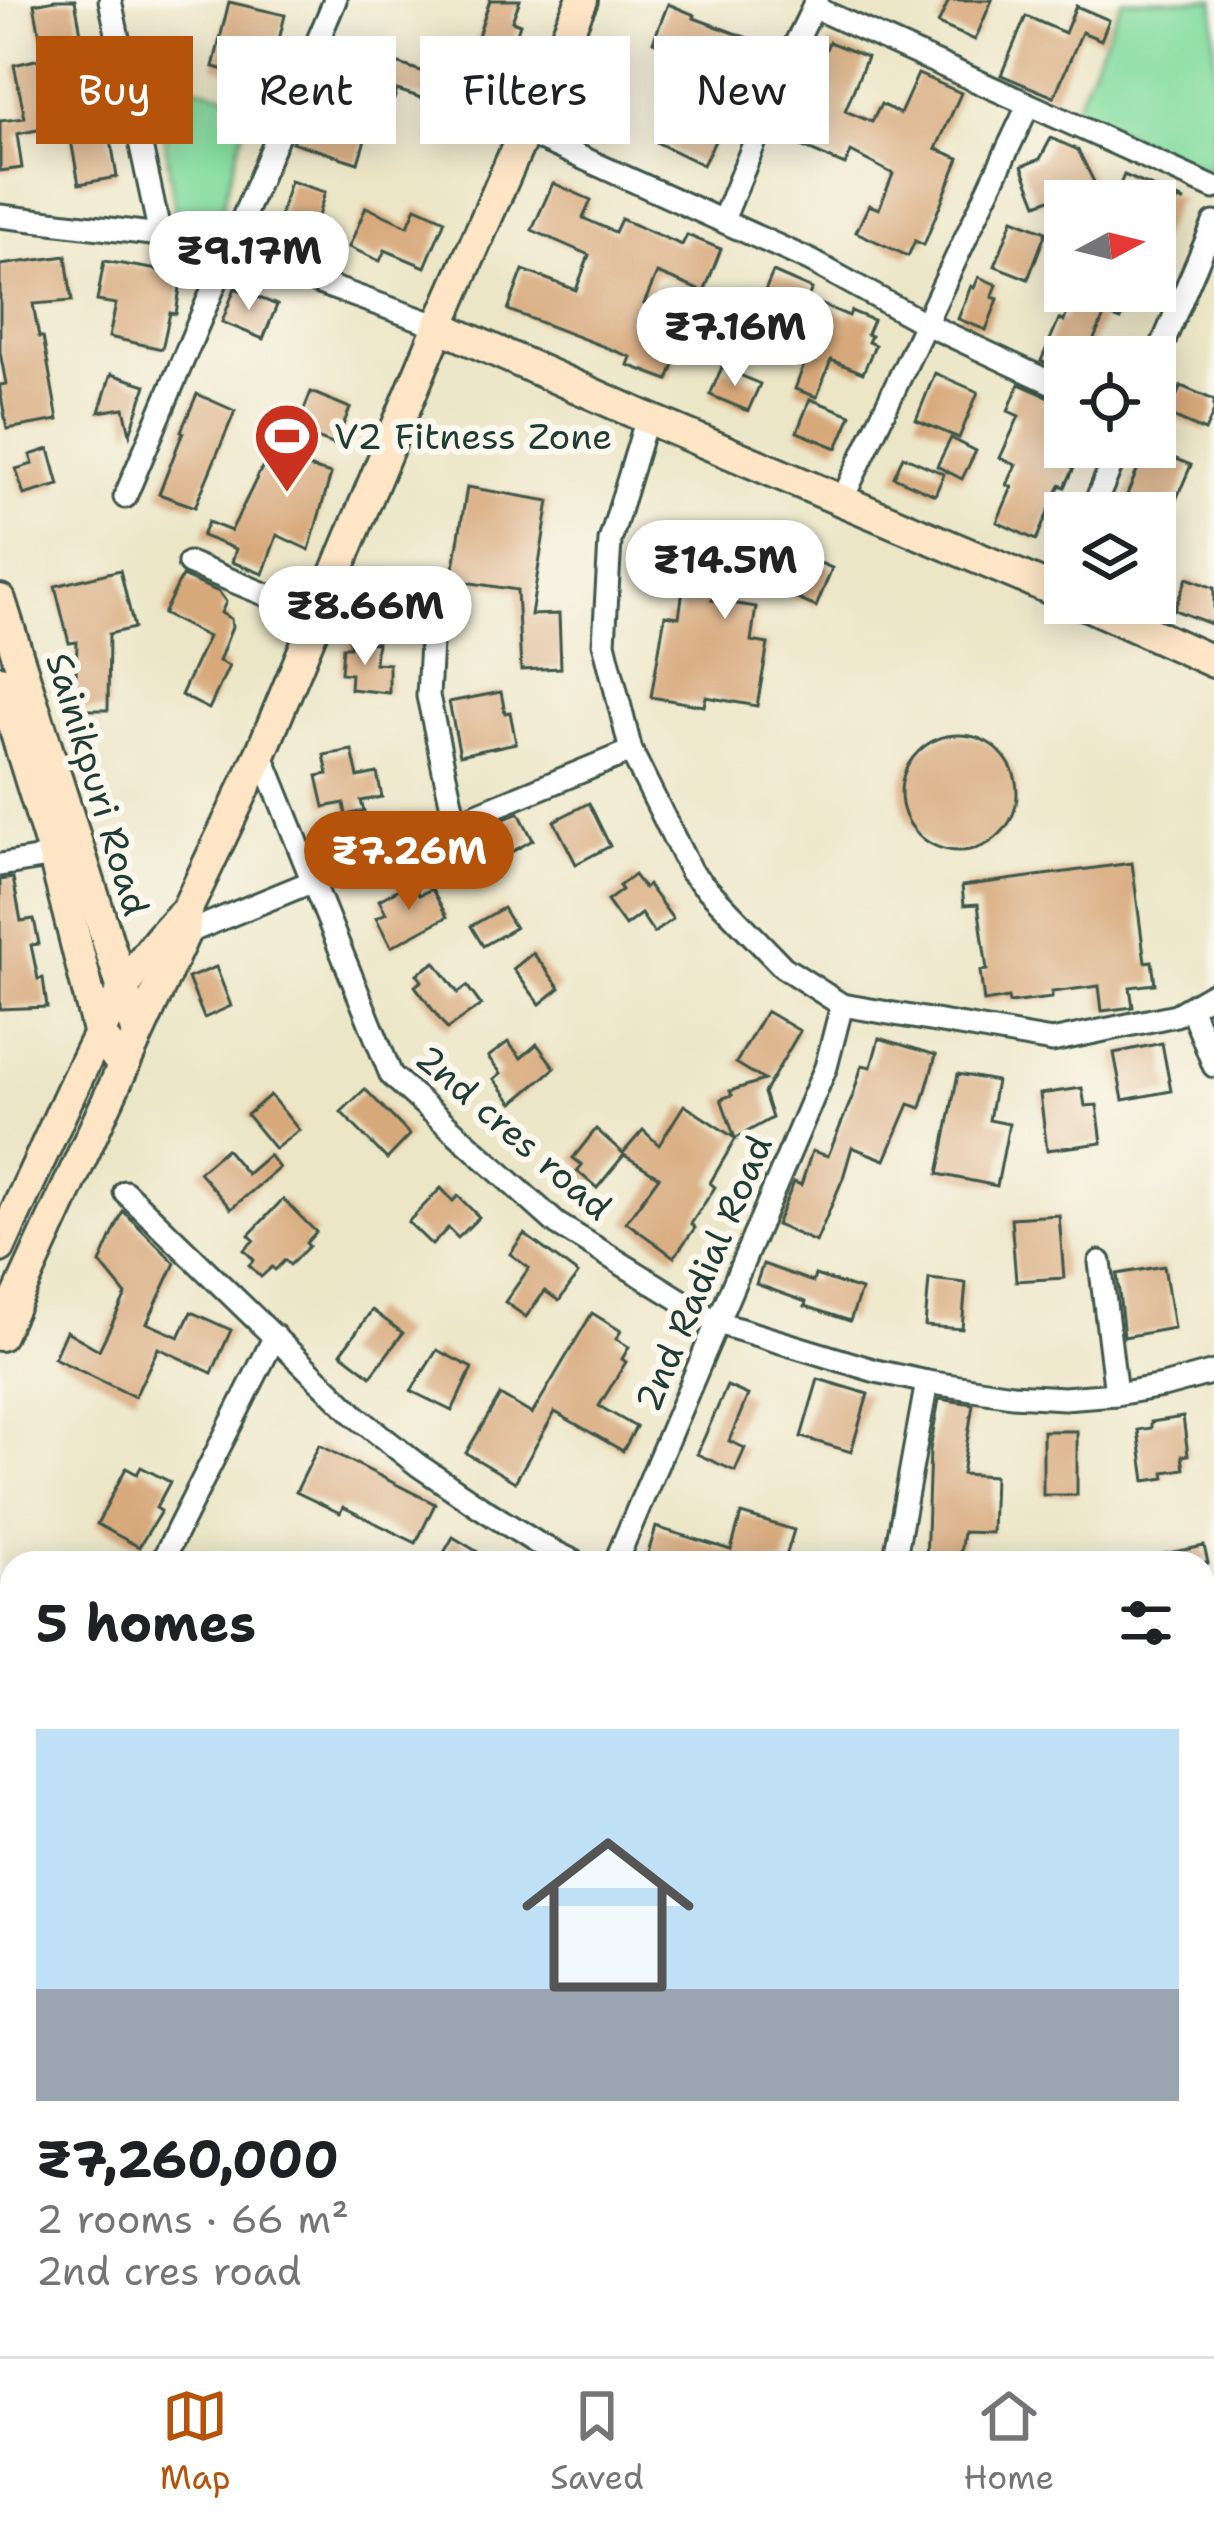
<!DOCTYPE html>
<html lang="en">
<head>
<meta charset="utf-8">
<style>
	body { margin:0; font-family:"Shantell Sans",sans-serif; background:#f6f6f6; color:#202124; height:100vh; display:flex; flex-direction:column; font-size:45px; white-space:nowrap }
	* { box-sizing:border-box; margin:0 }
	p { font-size:39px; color:#757577 }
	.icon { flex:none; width:66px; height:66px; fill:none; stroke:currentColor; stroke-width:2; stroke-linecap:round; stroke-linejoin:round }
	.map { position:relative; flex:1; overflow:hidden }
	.panel { position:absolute; left:0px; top:1551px; width:1215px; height:807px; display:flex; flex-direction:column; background:#fff; border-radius:36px 36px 0 0; box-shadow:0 6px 30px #0003 }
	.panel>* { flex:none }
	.top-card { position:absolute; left:36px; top:36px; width:1143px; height:108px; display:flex; gap:24px }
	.needle { width:78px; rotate:83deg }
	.fabs { position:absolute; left:1044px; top:180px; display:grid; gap:24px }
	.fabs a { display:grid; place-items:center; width:132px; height:132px; border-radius:0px; background:#fff; box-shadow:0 6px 30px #0003; font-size:60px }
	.price { position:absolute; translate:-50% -102px; padding:0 27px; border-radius:42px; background:#fff; color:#222; font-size:39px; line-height:78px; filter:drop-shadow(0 3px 6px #0008) }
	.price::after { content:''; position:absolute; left:50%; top:72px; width:36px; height:27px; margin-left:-18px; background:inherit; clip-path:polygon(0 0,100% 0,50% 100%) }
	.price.selected { background:#b45309; color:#fff }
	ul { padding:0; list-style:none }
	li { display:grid; align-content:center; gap:24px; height:636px; padding:0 36px }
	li+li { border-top:3px solid #e0e0e0 }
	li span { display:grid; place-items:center; height:372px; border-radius:0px; color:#555 }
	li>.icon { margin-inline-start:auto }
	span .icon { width:216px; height:216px; fill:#fffc; stroke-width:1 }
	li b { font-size:51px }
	h2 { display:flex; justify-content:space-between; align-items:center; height:144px; padding:0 36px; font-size:51px }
	.tag { padding:0 42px; border-radius:0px; background:#fff; box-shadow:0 6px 30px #0003; font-size:42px; line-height:108px }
	.tag.selected { background:#b45309; color:#fff }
	.tab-bar { display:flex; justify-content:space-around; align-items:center; height:168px; border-top:3px solid #e0e0e0; background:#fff; font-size:33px; color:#757577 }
	.tab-bar a { display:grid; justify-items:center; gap:6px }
	.tab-bar .selected { color:#b45309 }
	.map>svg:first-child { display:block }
	.green { fill:#86dda0; stroke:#528d6a; stroke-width:3 }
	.building { fill:#d7a87a }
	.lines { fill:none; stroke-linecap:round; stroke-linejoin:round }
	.street-casing { stroke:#3e564a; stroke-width:27 }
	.secondary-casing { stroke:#3e564a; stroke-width:36 }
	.street { stroke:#fff; stroke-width:21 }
	.secondary { stroke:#fde5c5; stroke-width:30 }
	.labels { text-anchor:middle; stroke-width:12; stroke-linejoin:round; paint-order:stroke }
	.poi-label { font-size:36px; fill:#1f3d34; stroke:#fbf7ec; text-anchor:start }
	.street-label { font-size:36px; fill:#1f3d34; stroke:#fbf7ec }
</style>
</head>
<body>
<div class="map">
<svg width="1214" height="2356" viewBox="0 0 1214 2356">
	<rect width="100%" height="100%" fill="#fbf7ec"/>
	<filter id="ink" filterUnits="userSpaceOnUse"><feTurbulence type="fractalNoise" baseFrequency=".00833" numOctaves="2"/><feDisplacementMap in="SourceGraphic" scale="24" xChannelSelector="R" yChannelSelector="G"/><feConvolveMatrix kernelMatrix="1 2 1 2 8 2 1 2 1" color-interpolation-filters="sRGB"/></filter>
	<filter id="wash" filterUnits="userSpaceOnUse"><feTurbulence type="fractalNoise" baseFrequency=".004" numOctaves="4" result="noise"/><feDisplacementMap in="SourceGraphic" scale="48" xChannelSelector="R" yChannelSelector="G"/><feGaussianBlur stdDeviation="2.7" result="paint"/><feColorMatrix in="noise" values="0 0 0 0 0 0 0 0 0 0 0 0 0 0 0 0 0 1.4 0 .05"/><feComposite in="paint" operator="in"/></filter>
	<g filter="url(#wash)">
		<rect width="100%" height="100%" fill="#ece6c7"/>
		<g class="green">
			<path d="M 1122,0 L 1214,0 L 1214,156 L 1208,170 L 1074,110 Z"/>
			<path d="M 156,78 L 252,100 L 215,232 L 177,224 Z"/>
		</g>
		<g id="blocks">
			<g class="building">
				<path d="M 55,0 L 75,0 L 84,50 L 101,47 L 115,114 L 107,116 L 117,177 L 79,184 L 68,124 L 17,134 L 22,168 L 0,171 L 0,121 L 25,118 L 14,65 L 44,58 L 34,4 Z"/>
				<path d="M 490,0 L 520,0 L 512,21 L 520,24 L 507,63 L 473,51 Z"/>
				<path d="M 949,0 L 992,0 L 975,40 L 938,24 Z"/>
				<path d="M 229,2 L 285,15 L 269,81 L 213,67 Z"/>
				<path d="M 668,4 L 695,15 L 694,18 L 761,43 L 753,66 L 761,69 L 748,104 L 728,96 L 733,82 L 685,64 L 688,57 L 653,42 Z"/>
				<path d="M 1076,6 L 1109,20 L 1101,40 L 1082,32 L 1054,97 L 1001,75 L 1026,16 L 1065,33 Z"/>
				<path d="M 829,42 L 867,57 L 845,111 L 872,122 L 881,104 L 900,114 L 918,74 L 961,93 L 936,149 L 959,158 L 924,245 L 915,241 L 908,256 L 856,232 L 869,205 L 879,209 L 893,174 L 851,152 L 845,165 L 789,141 Z"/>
				<path d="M 348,47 L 442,78 L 441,81 L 490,102 L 476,136 L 440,122 L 447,106 L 397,90 L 394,99 L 337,80 Z"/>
				<path d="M 596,64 L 624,76 L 607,113 L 598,109 L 594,117 L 576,109 Z"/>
				<path d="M 677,99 L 724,123 L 703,165 L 656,142 Z"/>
				<path d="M 307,105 L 369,126 L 358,163 L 292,142 Z"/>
				<path d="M 1051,138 L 1078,150 L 1094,182 L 1037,204 L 1022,166 L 1040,159 Z"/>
				<path d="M 1124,175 L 1185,201 L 1177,201 L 1155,252 L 1155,201 L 1113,201 Z"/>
				<path d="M 290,181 L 325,192 L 312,237 L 277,226 Z"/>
				<path d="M 553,183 L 591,200 L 583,218 L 615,232 L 621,219 L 682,245 L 687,235 L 721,249 L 704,292 L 657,273 L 644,304 L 690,321 L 668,380 L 628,365 L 631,357 L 508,310 L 523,270 L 576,290 L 589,255 L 532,230 Z"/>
				<path d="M 366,207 L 408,226 L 416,207 L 445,220 L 425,267 L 385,250 L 380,261 L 349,247 Z"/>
				<path d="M 1013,219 L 1046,232 L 1028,279 L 995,266 Z"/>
				<path d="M 66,256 L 72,301 L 33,304 L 39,337 L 43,337 L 58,420 L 7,429 L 0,390 L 0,385 L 6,384 L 0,352 L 0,265 Z"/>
				<path d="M 104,261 L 182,274 L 176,314 L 170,313 L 162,349 L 109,337 L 116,304 L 97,301 Z"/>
				<path d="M 773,272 L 812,289 L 808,297 L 820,304 L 849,316 L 851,311 L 873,320 L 867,334 L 871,336 L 868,342 L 875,345 L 863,373 L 831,360 L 817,397 L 795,389 L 814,338 L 756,312 Z"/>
				<path d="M 979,277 L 997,285 L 992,297 L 998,299 L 986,330 L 958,319 L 971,286 L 974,288 Z"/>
				<path d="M 235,288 L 277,305 L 263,339 L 222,322 Z"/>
				<path d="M 1075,291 L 1132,291 L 1121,320 L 1105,314 L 1086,357 L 1065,357 L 1065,372 L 1041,361 L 1059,319 L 1064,321 Z"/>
				<path d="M 722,367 L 760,384 L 748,411 L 710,395 Z"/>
				<path d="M 935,373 L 978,392 L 959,438 L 916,420 Z"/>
				<path d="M 111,374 L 146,385 L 130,434 L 124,408 L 99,412 Z"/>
				<path d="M 1019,384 L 1065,404 L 1065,464 L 1074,468 L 1065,487 L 1060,485 L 1036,540 L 997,522 L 1012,487 L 1007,485 L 1016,465 L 1000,458 L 1019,416 L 1008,411 Z"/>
				<path d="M 1181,386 L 1214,400 L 1214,411 L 1205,431 L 1168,415 Z"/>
				<path d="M 311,392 L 350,408 L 335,445 L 296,430 Z"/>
				<path d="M 197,394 L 235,411 L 195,507 L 159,494 L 183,432 L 181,431 Z"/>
				<path d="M 810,399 L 851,415 L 837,448 L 797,432 Z"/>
				<path d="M 951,438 L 976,451 L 962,479 L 937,466 Z"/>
				<path d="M 1147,447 L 1191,465 L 1167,521 L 1124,502 Z"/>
				<path d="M 49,449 L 59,485 L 24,495 L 16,469 L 33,464 L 30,455 Z"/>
				<path d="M 268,455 L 331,474 L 309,550 L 277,535 L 263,574 L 232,562 L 236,549 L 202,536 L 208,522 L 231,531 Z"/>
				<path d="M 903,456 L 944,474 L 935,495 L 894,477 Z"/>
				<path d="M 467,487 L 549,501 L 531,615 L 559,614 L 561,668 L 521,670 L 517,590 L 452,580 Z"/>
				<path d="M 760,537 L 832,568 L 816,607 L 730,570 L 712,600 L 756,607 L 751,641 L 768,644 L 757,706 L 706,697 L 704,706 L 651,697 L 665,615 L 679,617 L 683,590 L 670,570 L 676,550 L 684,543 L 711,548 L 715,542 L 752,557 Z"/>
				<path d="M 120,570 L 134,628 L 109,634 L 108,710 L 75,710 L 77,642 L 69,643 L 55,586 Z"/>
				<path d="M 182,576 L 219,592 L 226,602 L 221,613 L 231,619 L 232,627 L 219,661 L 229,666 L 209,709 L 181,695 L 208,637 L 163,614 Z"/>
				<path d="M 1187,578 L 1214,588 L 1214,625 L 1174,610 Z"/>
				<path d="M 350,641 L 377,643 L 375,663 L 389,664 L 389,693 L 350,689 L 351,674 L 341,673 L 343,647 L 350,647 Z"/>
				<path d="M 501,692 L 505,713 L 510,712 L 516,743 L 460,755 L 449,702 Z"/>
				<circle cx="959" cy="793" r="58"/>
				<path d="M 352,750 L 358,777 L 377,773 L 382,797 L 361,801 L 364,811 L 346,815 L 344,803 L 324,807 L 317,776 L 328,774 L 324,755 Z"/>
				<path d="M 589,803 L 610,846 L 576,864 L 554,821 Z"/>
				<path d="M 519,813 L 533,840 L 492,863 L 480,841 L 498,831 L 494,823 Z"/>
				<path d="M 1132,863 L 1145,962 L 1152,961 L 1155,984 L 1130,987 L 1133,1007 L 1102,1011 L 1099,986 L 1052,992 L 1052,998 L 1009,1003 L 1008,998 L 984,1002 L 980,971 L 987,970 L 978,904 L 964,905 L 962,886 Z"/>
				<path d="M 634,875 L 644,888 L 648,885 L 673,919 L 654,933 L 641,914 L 625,926 L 607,901 L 622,890 L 619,886 Z"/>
				<path d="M 13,878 L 21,921 L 34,919 L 39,944 L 31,945 L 38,979 L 43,978 L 47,1007 L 0,1009 L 0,880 Z"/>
				<path d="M 412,882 L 419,895 L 432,889 L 447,917 L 391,947 L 376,918 L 386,913 L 379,900 Z"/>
				<path d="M 503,908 L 515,928 L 483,946 L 471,926 Z"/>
				<path d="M 533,953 L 560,988 L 540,1004 L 513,969 Z"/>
				<path d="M 435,962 L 458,993 L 467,986 L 481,1005 L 447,1029 L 415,986 L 422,981 L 417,974 Z"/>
				<path d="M 216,967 L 231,1006 L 204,1018 L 188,978 Z"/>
				<path d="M 766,1011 L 800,1031 L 764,1093 L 772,1118 L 736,1138 L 710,1183 L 715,1187 L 691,1224 L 695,1228 L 674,1257 L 626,1222 L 659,1177 L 624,1155 L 597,1188 L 577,1171 L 582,1165 L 573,1158 L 596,1129 L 623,1153 L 643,1130 L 659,1145 L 684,1105 L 735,1138 L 721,1099 L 732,1095 L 730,1091 L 764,1080 L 736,1063 Z"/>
				<path d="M 879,1038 L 936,1055 L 921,1108 L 909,1104 L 885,1160 L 852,1147 L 843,1178 L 816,1242 L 776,1225 L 794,1182 L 801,1185 L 812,1151 L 828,1156 L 853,1095 L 862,1065 L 871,1067 Z"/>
				<path d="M 508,1042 L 521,1058 L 537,1044 L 555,1068 L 513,1103 L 494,1079 L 501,1073 L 488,1057 Z"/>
				<path d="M 1162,1043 L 1171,1091 L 1123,1100 L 1114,1053 Z"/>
				<path d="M 958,1074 L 996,1081 L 989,1120 L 1009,1124 L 997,1186 L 938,1174 Z"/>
				<path d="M 1082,1088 L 1085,1106 L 1097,1105 L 1102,1143 L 1047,1150 L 1040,1094 Z"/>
				<path d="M 365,1089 L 410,1135 L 387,1159 L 341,1112 Z"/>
				<path d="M 270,1095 L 299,1130 L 275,1149 L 247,1115 Z"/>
				<path d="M 226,1149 L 247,1174 L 269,1155 L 279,1168 L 231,1209 L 199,1172 Z"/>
				<path d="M 441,1188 L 453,1201 L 458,1196 L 479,1217 L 458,1238 L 448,1228 L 432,1245 L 408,1222 Z"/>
				<path d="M 283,1199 L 316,1232 L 306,1243 L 309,1246 L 290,1265 L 285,1260 L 275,1270 L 272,1267 L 261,1277 L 249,1265 L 254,1260 L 244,1250 L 254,1240 L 249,1235 Z"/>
				<path d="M 123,1211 L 175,1263 L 147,1323 L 179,1337 L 191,1312 L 231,1330 L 212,1373 L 158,1348 L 135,1397 L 54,1358 L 66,1331 L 99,1350 L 126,1295 L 100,1263 Z"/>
				<path d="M 1059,1215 L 1064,1278 L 1016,1281 L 1011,1218 Z"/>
				<path d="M 524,1234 L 578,1274 L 559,1301 L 545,1291 L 526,1317 L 505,1302 L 529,1268 L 510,1254 Z"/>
				<path d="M 763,1264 L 813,1282 L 815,1275 L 861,1290 L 850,1321 L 805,1306 L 806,1302 L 756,1284 Z"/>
				<path d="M 1164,1266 L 1174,1328 L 1124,1337 L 1117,1274 Z"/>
				<path d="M 929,1279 L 966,1283 L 962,1329 L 925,1326 Z"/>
				<path d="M 372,1310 L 403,1333 L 371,1376 L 341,1353 Z"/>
				<path d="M 592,1313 L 621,1331 L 616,1339 L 629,1347 L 622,1359 L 626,1362 L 599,1406 L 636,1427 L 623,1451 L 555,1412 L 515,1482 L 466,1453 L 500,1395 L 532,1414 Z"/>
				<path d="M 437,1350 L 472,1368 L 452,1411 L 411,1391 Z"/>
				<path d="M 818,1379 L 868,1394 L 851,1452 L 801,1437 Z"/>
				<path d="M 727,1386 L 748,1395 L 729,1441 L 745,1448 L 735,1471 L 697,1454 Z"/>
				<path d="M 939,1399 L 973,1404 L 962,1474 L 994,1476 L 992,1533 L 963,1532 L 959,1563 L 926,1563 L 930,1450 Z"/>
				<path d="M 1183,1417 L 1188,1455 L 1182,1456 L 1184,1469 L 1164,1472 L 1165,1478 L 1145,1481 L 1138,1430 L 1151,1428 L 1151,1422 Z"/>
				<rect x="1043" y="1431" width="34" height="64"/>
				<path d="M 319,1445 L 435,1504 L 416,1543 L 343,1507 L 340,1513 L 296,1492 Z"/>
				<path d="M 141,1467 L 170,1482 L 156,1508 L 161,1511 L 139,1547 L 97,1524 L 126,1468 L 137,1474 Z"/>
				<path d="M 741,1514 L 794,1530 L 784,1563 L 645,1563 L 656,1527 L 731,1550 Z"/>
				<path d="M 453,1537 L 496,1563 L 438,1563 Z"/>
				<path d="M 1204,1546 L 1208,1563 L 1158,1563 L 1158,1555 Z"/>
			</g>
		</g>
	</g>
	<g filter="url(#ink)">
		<use href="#blocks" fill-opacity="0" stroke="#3e564a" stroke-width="3"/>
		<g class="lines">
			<g class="street-casing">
				<g id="street">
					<path d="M 110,0 L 160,235"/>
					<path d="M 813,7 L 1214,188"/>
					<path d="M 525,132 L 811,261 L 924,323 L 1065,389"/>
					<path d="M 0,216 L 160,235 L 230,251 L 439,326"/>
					<path d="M 723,220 L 791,53 L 817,0"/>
					<path d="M 1155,362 L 1214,223"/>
					<path d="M 647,418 L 610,541 L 604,643 L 631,751 L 691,872 L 783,967 L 842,1005 L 1052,1041 L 1176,1015 L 1214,993"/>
					<path d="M 125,497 L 335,0"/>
					<path d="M 842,500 L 1028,106"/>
					<path d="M 1091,513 L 1119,447"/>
					<path d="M 189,563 L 318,616"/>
					<path d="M 434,589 L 428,696 L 455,821"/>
					<path d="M 261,753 L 391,1075 L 557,1224 L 718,1323 L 876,1371 L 927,1382 L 1012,1395 L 1064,1398 L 1116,1394 L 1163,1386 L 1214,1372"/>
					<path d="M 0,865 L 54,856"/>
					<path d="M 176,932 L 184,934 L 631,751"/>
					<path d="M 1191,1008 L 1214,1066"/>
					<path d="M 125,1192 L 357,1417 L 418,1465 L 480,1507 L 540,1545 L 577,1563"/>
					<path d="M 1100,1262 L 1116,1394"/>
					<path d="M 161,1563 L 275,1336"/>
					<path d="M 615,1563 L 826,1067 L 842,1005"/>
					<path d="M 894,1563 L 927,1382"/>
					<path d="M 1203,1646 L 1214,1643"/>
					<path d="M 1203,1900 L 1214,1908"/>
					<path d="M 0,1976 L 12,1941"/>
					<path d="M 1203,2071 L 1214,2054"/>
					<path d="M 0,2186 L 12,2187"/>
					<path d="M 127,2346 L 127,2356"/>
					<path d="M 380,2346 L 386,2356"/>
					<path d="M 511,2346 L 516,2356"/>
					<path d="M 936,2346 L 964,2356"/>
					<path d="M 44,2356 L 45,2346"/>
				</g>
			</g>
			<g class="secondary-casing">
				<g id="secondary">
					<path d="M 439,326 L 647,418 L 1065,595"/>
					<path d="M 0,600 L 137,1034"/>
					<path d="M 1083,603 L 1214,662"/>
					<path d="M 0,681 L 54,856 L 98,1031 L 123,1066"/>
					<path d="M 0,1247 C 20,1202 41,1158 61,1113 C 95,1040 126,967 186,911"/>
					<path d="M 0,1335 L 184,934 L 186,911 L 261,753 L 439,326 L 582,0"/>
					<path d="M 0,2048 L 12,2049"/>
					<path d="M 654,2346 L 660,2356"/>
					<path d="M 1198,2356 L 1214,2332"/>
				</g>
			</g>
			<use href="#street" class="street"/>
			<use href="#secondary" class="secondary"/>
		</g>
	</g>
	<defs>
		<g id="stadium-pin" transform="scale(3.45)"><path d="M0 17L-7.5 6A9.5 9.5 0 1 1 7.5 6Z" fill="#c8321e" stroke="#fbf7ec"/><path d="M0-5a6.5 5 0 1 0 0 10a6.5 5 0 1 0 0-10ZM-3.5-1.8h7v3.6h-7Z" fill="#fff"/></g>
	</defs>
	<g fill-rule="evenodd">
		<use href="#stadium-pin" x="287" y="436"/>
	</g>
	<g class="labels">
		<g class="poi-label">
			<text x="334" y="449">V2 Fitness Zone</text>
		</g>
		<g class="street-label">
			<text transform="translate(98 784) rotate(73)" y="13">Sainikpuri Road</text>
			<text transform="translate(514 1132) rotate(41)" y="13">2nd cres road</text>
			<text transform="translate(703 1273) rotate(-67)" y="13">2nd Radial Road</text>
		</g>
	</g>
</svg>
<div class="fabs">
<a><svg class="needle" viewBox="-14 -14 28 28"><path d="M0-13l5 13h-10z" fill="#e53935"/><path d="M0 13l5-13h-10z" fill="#757577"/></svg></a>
<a><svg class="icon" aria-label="locate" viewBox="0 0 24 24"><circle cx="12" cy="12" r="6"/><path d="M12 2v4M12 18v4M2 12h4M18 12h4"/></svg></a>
<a><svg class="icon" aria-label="layers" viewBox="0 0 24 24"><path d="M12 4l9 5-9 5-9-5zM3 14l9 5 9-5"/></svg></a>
</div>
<b class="price" style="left:249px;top:313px">₹9.17M</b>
<b class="price" style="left:735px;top:389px">₹7.16M</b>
<b class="price" style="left:725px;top:622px">₹14.5M</b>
<b class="price" style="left:365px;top:668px">₹8.66M</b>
<b class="price selected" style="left:409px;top:913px">₹7.26M</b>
<div class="top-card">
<a class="tag selected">Buy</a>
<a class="tag">Rent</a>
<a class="tag">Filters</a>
<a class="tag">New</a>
</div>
<section class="panel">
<h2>5 homes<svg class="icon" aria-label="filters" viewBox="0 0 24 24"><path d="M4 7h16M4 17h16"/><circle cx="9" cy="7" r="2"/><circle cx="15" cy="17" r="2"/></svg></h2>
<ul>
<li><span style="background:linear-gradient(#bfe0f5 70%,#9aa5b1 0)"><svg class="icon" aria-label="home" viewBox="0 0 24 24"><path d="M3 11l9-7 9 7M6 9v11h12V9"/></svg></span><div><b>₹7,260,000</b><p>2 rooms · 66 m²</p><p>2nd cres road</p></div></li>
</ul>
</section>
</div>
<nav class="tab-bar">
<a class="selected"><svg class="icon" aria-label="map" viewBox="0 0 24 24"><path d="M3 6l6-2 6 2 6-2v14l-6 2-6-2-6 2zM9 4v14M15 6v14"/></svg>Map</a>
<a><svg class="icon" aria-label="saved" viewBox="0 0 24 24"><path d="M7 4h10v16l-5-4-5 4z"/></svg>Saved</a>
<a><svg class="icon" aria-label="home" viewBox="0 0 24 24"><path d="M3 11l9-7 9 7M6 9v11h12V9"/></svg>Home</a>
</nav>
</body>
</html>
